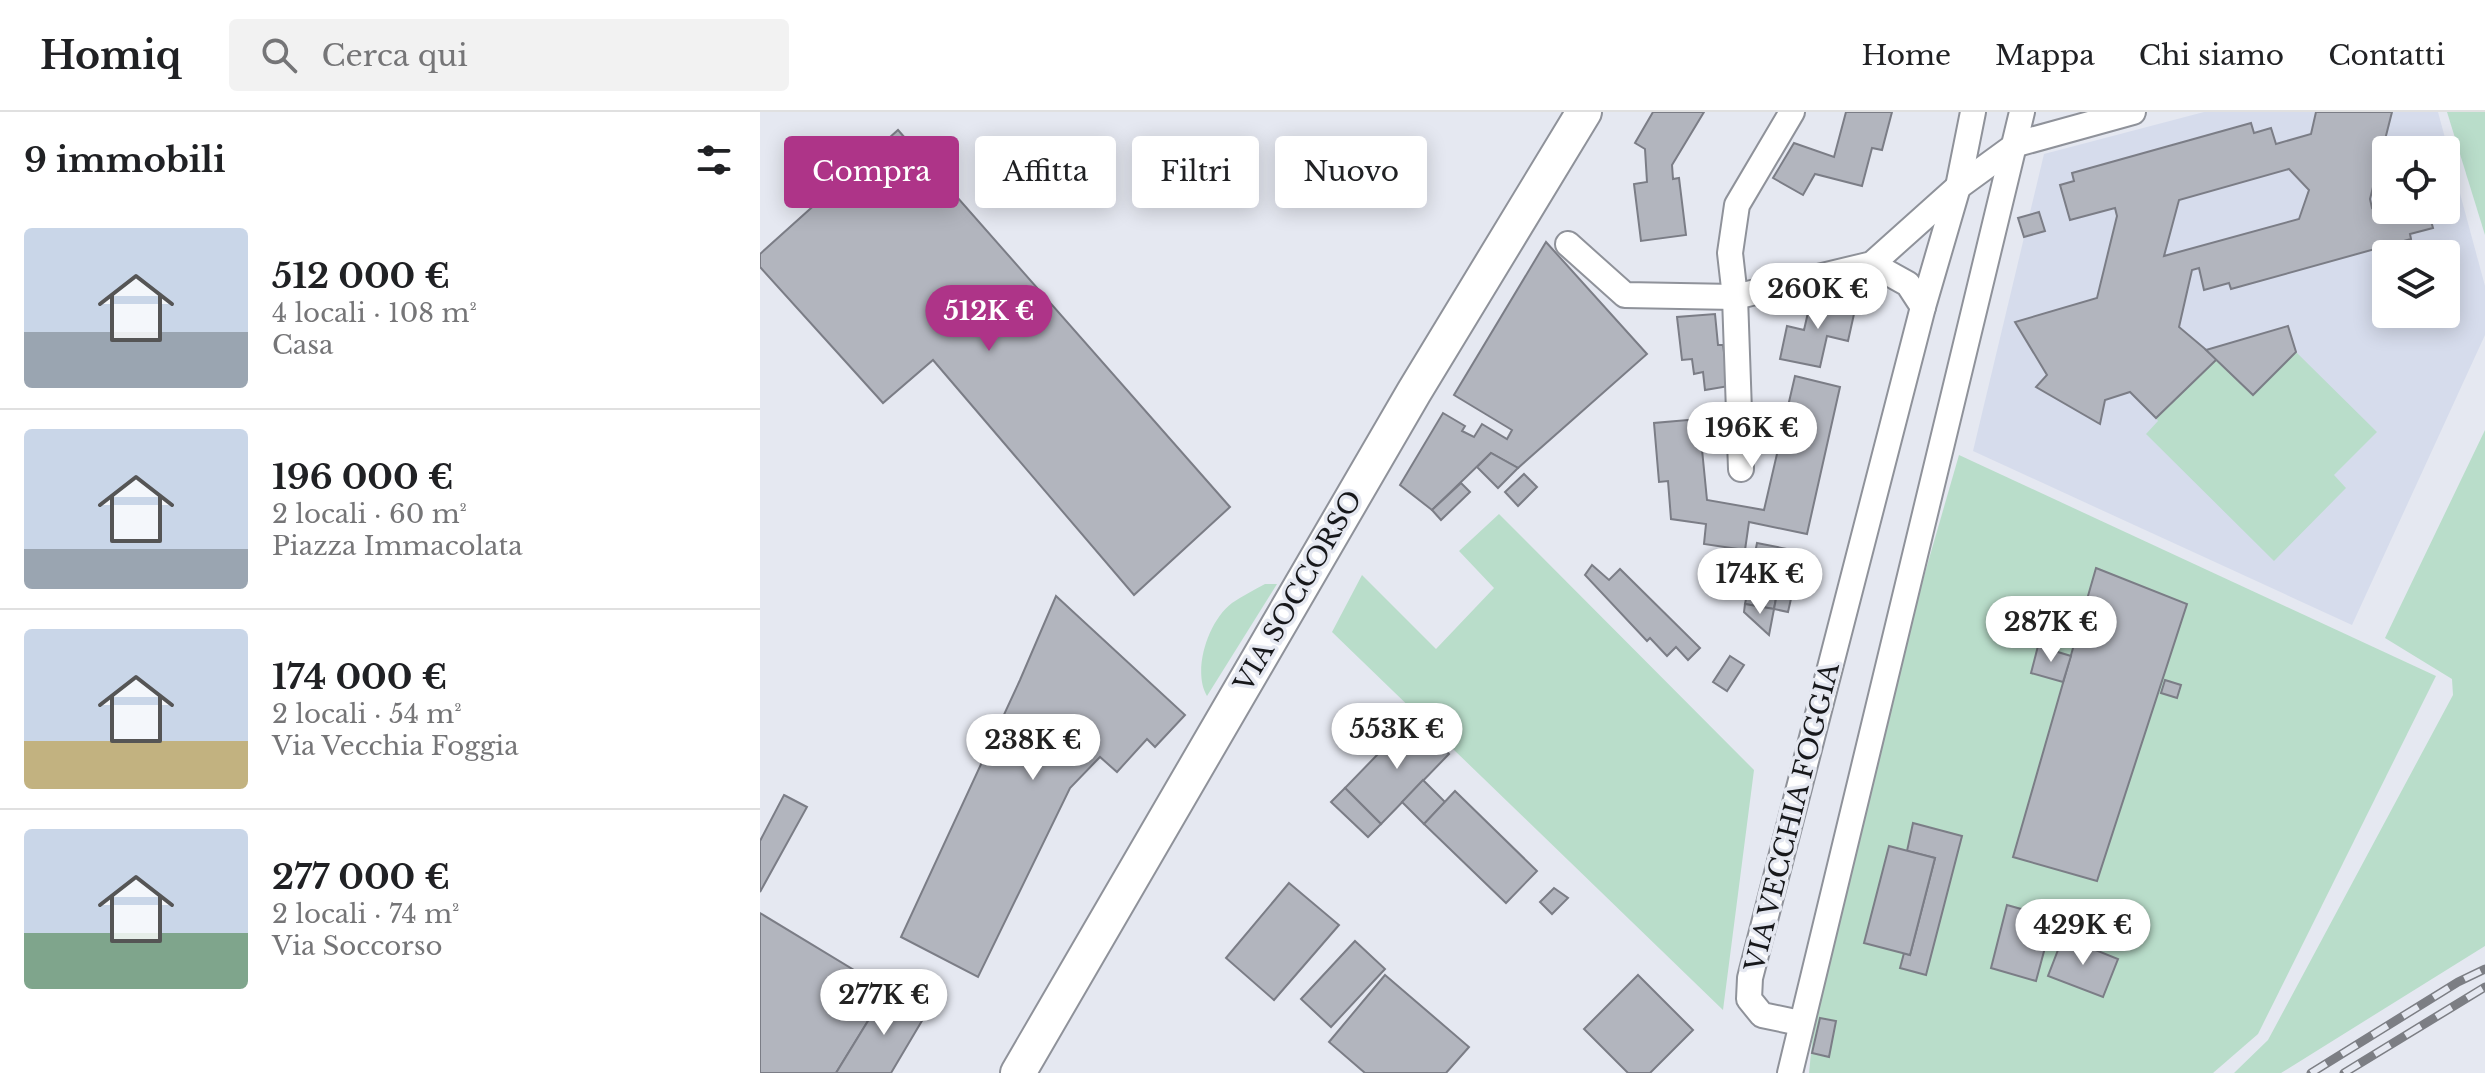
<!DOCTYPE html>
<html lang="it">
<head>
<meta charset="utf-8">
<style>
	body { margin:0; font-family:"Libre Baskerville",serif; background:#f2f2f2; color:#202124; height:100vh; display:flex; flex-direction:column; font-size:30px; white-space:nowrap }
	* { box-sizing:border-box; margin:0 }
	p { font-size:26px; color:#757577 }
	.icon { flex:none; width:44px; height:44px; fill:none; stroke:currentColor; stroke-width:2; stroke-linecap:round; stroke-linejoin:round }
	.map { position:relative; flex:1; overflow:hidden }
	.panel { display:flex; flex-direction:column; background:#fff; width:760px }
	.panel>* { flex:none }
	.guide { position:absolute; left:24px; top:24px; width:760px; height:72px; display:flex; gap:16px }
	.fabs { position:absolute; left:1612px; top:24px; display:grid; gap:16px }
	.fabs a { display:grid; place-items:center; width:88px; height:88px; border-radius:8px; background:#fff; box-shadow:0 4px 20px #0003; font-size:40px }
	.price { position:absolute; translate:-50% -68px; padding:0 18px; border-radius:28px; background:#fff; color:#222; font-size:26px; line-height:52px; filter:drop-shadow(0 2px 4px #0008) }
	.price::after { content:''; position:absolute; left:50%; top:48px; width:24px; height:18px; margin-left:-12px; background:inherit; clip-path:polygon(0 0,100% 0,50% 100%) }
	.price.current { background:#ae3488; color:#fff }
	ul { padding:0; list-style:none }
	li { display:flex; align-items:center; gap:24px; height:200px; padding:0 24px }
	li+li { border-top:2px solid #e0e0e0 }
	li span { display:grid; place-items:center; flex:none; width:224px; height:160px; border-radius:8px; color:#555 }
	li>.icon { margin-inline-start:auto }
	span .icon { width:96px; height:96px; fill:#fffc; stroke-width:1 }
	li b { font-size:34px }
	h2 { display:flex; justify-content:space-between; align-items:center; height:96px; padding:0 24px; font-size:34px }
	.tag { padding:0 28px; border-radius:8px; background:#fff; box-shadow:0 4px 20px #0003; font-size:28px; line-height:72px }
	.tag.current { background:#ae3488; color:#fff }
	header { display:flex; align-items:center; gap:48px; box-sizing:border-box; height:112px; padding:0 40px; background:#fff; border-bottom:2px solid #e0e0e0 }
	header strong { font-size:38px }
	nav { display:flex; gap:44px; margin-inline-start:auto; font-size:28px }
	.search { width:560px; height:72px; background:#f2f2f2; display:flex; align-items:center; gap:20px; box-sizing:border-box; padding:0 28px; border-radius:8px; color:#757577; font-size:30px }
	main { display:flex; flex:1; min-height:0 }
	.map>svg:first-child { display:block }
	.built { fill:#d6dcec; fill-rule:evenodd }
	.green { fill:#b9ddca }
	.building { fill:#b2b5be; stroke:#7b7d86; stroke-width:2; fill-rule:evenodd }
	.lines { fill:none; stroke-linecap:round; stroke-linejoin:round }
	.street-casing { stroke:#8f929a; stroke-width:28 }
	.secondary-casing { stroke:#8f929a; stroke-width:38 }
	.street { stroke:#fff; stroke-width:24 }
	.secondary { stroke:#fff; stroke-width:34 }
	.rail-casing { stroke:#7c7e84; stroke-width:9 }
	.rail { stroke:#e5e8f1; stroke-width:6; stroke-dasharray:18; stroke-linecap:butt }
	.labels { text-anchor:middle; stroke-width:7; stroke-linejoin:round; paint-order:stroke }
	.street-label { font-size:26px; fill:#17181b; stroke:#e5e8f1 }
</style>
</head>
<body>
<header>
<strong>Homiq</strong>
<div class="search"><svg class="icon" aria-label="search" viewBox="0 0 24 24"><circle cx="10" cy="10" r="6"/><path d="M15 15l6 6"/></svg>Cerca qui</div>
<nav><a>Home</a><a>Mappa</a><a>Chi siamo</a><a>Contatti</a></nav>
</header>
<main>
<section class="panel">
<h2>9 immobili<svg class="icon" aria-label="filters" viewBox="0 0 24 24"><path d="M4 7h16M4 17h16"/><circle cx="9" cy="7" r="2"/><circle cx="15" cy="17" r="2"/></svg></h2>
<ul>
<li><span style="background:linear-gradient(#c9d6e8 65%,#9aa5b1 0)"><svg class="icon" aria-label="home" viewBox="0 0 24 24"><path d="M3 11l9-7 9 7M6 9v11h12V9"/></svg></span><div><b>512 000 €</b><p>4 locali · 108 m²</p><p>Casa</p></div></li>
<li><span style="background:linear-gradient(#c9d6e8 75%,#9aa5b1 0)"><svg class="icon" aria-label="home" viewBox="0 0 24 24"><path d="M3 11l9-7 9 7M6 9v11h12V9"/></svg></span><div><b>196 000 €</b><p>2 locali · 60 m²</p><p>Piazza Immacolata</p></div></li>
<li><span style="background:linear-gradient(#c9d6e8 70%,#c2b280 0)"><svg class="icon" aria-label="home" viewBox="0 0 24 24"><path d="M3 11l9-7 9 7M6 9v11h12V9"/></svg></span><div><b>174 000 €</b><p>2 locali · 54 m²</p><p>Via Vecchia Foggia</p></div></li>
<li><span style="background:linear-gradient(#c9d6e8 65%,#7fa58c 0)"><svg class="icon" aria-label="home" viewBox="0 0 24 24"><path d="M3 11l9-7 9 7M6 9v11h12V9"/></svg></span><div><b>277 000 €</b><p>2 locali · 74 m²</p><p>Via Soccorso</p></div></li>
</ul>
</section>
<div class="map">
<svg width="1725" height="961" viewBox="0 0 1725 961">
	<rect width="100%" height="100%" fill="#e5e8f1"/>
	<path class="built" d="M 1444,0 L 1678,0 L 1725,174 L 1725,223 L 1592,513 L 1213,339 L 1284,42 ZM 1626,38 L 1686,38 L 1686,98 L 1626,98 ZM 1626,142 L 1686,142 L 1686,202 L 1626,202 Z"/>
	<g class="green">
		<path d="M 1687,0 L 1725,0 L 1725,123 Z"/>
		<path d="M 1536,240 L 1617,320 L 1574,363 L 1586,376 L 1514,449 L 1386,322 L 1398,309 L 1396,306 L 1457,247 L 1493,283 Z"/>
		<path d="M 1725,318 L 1725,834 L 1521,961 L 1474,961 L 1508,928 L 1693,583 L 1692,567 L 1625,526 Z"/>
		<path d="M 1199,343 L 1676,564 L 1498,922 L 1453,961 L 1049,961 L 1056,891 L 1102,679 Z"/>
		<path d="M 739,402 L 994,658 L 963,898 L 572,520 L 602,463 L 676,537 L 734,476 L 699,439 Z"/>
		<path d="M 505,472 L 517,472 L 447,584 C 432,559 448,509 472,491 C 482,484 494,478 505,472 Z"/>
	</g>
	<g class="building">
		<path d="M 893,0 L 944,0 L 912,53 L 913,67 L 919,66 L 926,123 L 881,129 L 874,72 L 887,70 L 885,37 L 875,31 Z"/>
		<path d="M 1086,0 L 1132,0 L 1122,38 L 1112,36 L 1102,74 L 1055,62 L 1043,83 L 1013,66 L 1034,31 L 1074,45 Z"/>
		<path d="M 1556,0 L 1632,0 L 1610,87 L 1612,96 L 1626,92 L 1626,98 L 1668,98 L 1673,116 L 1650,122 L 1651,127 L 1471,177 L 1469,171 L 1444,178 L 1439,156 L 1432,158 L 1419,215 L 1457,247 L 1396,306 L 1370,280 L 1345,288 L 1340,312 L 1276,275 L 1287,263 L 1255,210 L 1337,186 L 1357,104 L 1355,96 L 1310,108 L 1300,73 L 1314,69 L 1312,61 L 1491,11 L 1494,21 L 1511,16 L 1516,32 L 1551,22 ZM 1529,57 L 1549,78 L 1539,107 L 1404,144 L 1419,88 Z"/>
		<path d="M 138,18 L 470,395 L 374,483 L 173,248 L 123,291 L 0,155 L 0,142 Z"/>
		<path d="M 1279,100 L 1285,119 L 1264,125 L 1258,106 Z"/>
		<path d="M 786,130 L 887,242 L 758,356 L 731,341 L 672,398 L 640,373 L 683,301 L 705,314 L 702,319 L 714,325 L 722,312 L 747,327 L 752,318 L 694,283 Z"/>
		<path d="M 1052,183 L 1096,193 L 1088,229 L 1067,224 L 1060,255 L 1020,247 L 1027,214 L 1044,218 Z"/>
		<path d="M 955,202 L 958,233 L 963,233 L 969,274 L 945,278 L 943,260 L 934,262 L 932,247 L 922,248 L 917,205 Z"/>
		<path d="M 1528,214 L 1536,240 L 1493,283 L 1446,238 Z"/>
		<path d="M 1035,264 L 1080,275 L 1047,422 L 989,410 L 985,438 L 944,432 L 946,412 L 911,407 L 908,369 L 899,370 L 894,311 L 939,307 L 947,388 L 1004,398 Z"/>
		<path d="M 731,341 L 758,356 L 738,376 L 717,355 Z"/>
		<path d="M 764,362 L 777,375 L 758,394 L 745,380 Z"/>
		<path d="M 701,371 L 710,380 L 681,408 L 672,398 Z"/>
		<path d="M 997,431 L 1042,440 L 1035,469 L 1020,466 L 1014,497 L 985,492 Z"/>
		<path d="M 832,453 L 849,468 L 860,457 L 940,536 L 928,548 L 916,535 L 907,544 L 890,526 L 887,529 L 825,463 Z"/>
		<path d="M 1336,456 L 1427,492 L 1337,769 L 1253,745 Z"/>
		<path d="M 1020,466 L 1035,469 L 1028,500 L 1014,497 Z"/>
		<path d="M 296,484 L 425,603 L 395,635 L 387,627 L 357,660 L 340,645 L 310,676 L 218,865 L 141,825 L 260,568 Z"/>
		<path d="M 985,492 L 1014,497 L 1009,523 L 984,500 Z"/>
		<path d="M 1278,534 L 1311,544 L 1303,570 L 1271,561 Z"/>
		<path d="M 970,544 L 984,553 L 967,579 L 953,570 Z"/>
		<path d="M 1405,568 L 1421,573 L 1417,586 L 1401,581 Z"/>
		<path d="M 653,606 L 689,642 L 621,712 L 585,676 Z"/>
		<path d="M 663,668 L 685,690 L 664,712 L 642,690 Z"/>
		<path d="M 585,676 L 621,712 L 608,725 L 571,690 Z"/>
		<path d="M 695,679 L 777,759 L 746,791 L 664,712 Z"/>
		<path d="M 24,683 L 47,695 L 0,780 L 0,729 Z"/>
		<path d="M 1153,711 L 1202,724 L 1166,863 L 1140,856 L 1144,841 L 1150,843 L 1175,746 L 1147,739 Z"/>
		<path d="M 1129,734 L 1175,746 L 1150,843 L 1104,831 Z"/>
		<path d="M 529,771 L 579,813 L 514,888 L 466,846 Z"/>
		<path d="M 794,776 L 808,786 L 792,802 L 780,790 Z"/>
		<path d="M 1247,793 L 1293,806 L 1276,869 L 1231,856 Z"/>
		<path d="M 0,801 L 127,878 L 76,961 L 0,961 Z"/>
		<path d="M 1303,825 L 1358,847 L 1343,885 L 1288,864 Z"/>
		<path d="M 595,829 L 625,857 L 571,915 L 541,887 Z"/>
		<path d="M 625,863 L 709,935 L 686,961 L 605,961 L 569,930 Z"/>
		<path d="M 878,863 L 933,918 L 890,961 L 868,961 L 824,917 Z"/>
		<path d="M 127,878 L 166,902 L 131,961 L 76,961 Z"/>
		<path d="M 1060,906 L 1076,909 L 1069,945 L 1052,941 Z"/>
	</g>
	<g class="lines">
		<g class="street-casing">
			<g id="street">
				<path d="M 808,132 L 865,183 L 975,185 L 1112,152 L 1198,75 L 1257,32 L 1373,0"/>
				<path d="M 1112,152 L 1148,172 L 1163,195"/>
				<path d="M 981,357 L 975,185 L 970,141 L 977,93 L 1032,0"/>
				<path d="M 1040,911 L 1002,903 L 989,887 L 990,866 L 1163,195 L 1198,75 L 1213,0"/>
				<path d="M 1030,961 L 1262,0"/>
			</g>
		</g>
		<g class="secondary-casing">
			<path id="secondary" d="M 258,961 L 654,280 L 824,0"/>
		</g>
		<use href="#street" class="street"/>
		<use href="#secondary" class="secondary"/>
		<g class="rail-casing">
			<g id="rail">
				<path d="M 1551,961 L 1698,870 L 1725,857"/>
				<path d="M 1584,961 L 1725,875"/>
			</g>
		</g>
		<use href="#rail" class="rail"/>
	</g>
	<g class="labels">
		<g class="street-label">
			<text transform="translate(538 479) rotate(-60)" y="9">VIA SOCCORSO</text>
			<text transform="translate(1032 705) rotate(-76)" y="9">VIA VECCHIA FOGGIA</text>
		</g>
	</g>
</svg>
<div class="fabs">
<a><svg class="icon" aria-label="locate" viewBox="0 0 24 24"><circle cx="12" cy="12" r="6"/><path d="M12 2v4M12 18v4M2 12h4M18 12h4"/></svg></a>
<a><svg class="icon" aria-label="layers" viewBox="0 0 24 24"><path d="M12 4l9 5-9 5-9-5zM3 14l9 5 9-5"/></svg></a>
</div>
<b class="price" style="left:1058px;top:219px">260K €</b>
<b class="price current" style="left:229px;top:241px">512K €</b>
<b class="price" style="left:992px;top:358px">196K €</b>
<b class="price" style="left:1000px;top:504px">174K €</b>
<b class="price" style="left:1291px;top:552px">287K €</b>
<b class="price" style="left:637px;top:659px">553K €</b>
<b class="price" style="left:273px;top:670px">238K €</b>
<b class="price" style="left:1323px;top:855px">429K €</b>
<b class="price" style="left:124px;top:925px">277K €</b>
<div class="guide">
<a class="tag current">Compra</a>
<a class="tag">Affitta</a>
<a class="tag">Filtri</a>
<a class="tag">Nuovo</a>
</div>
</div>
</main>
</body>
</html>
